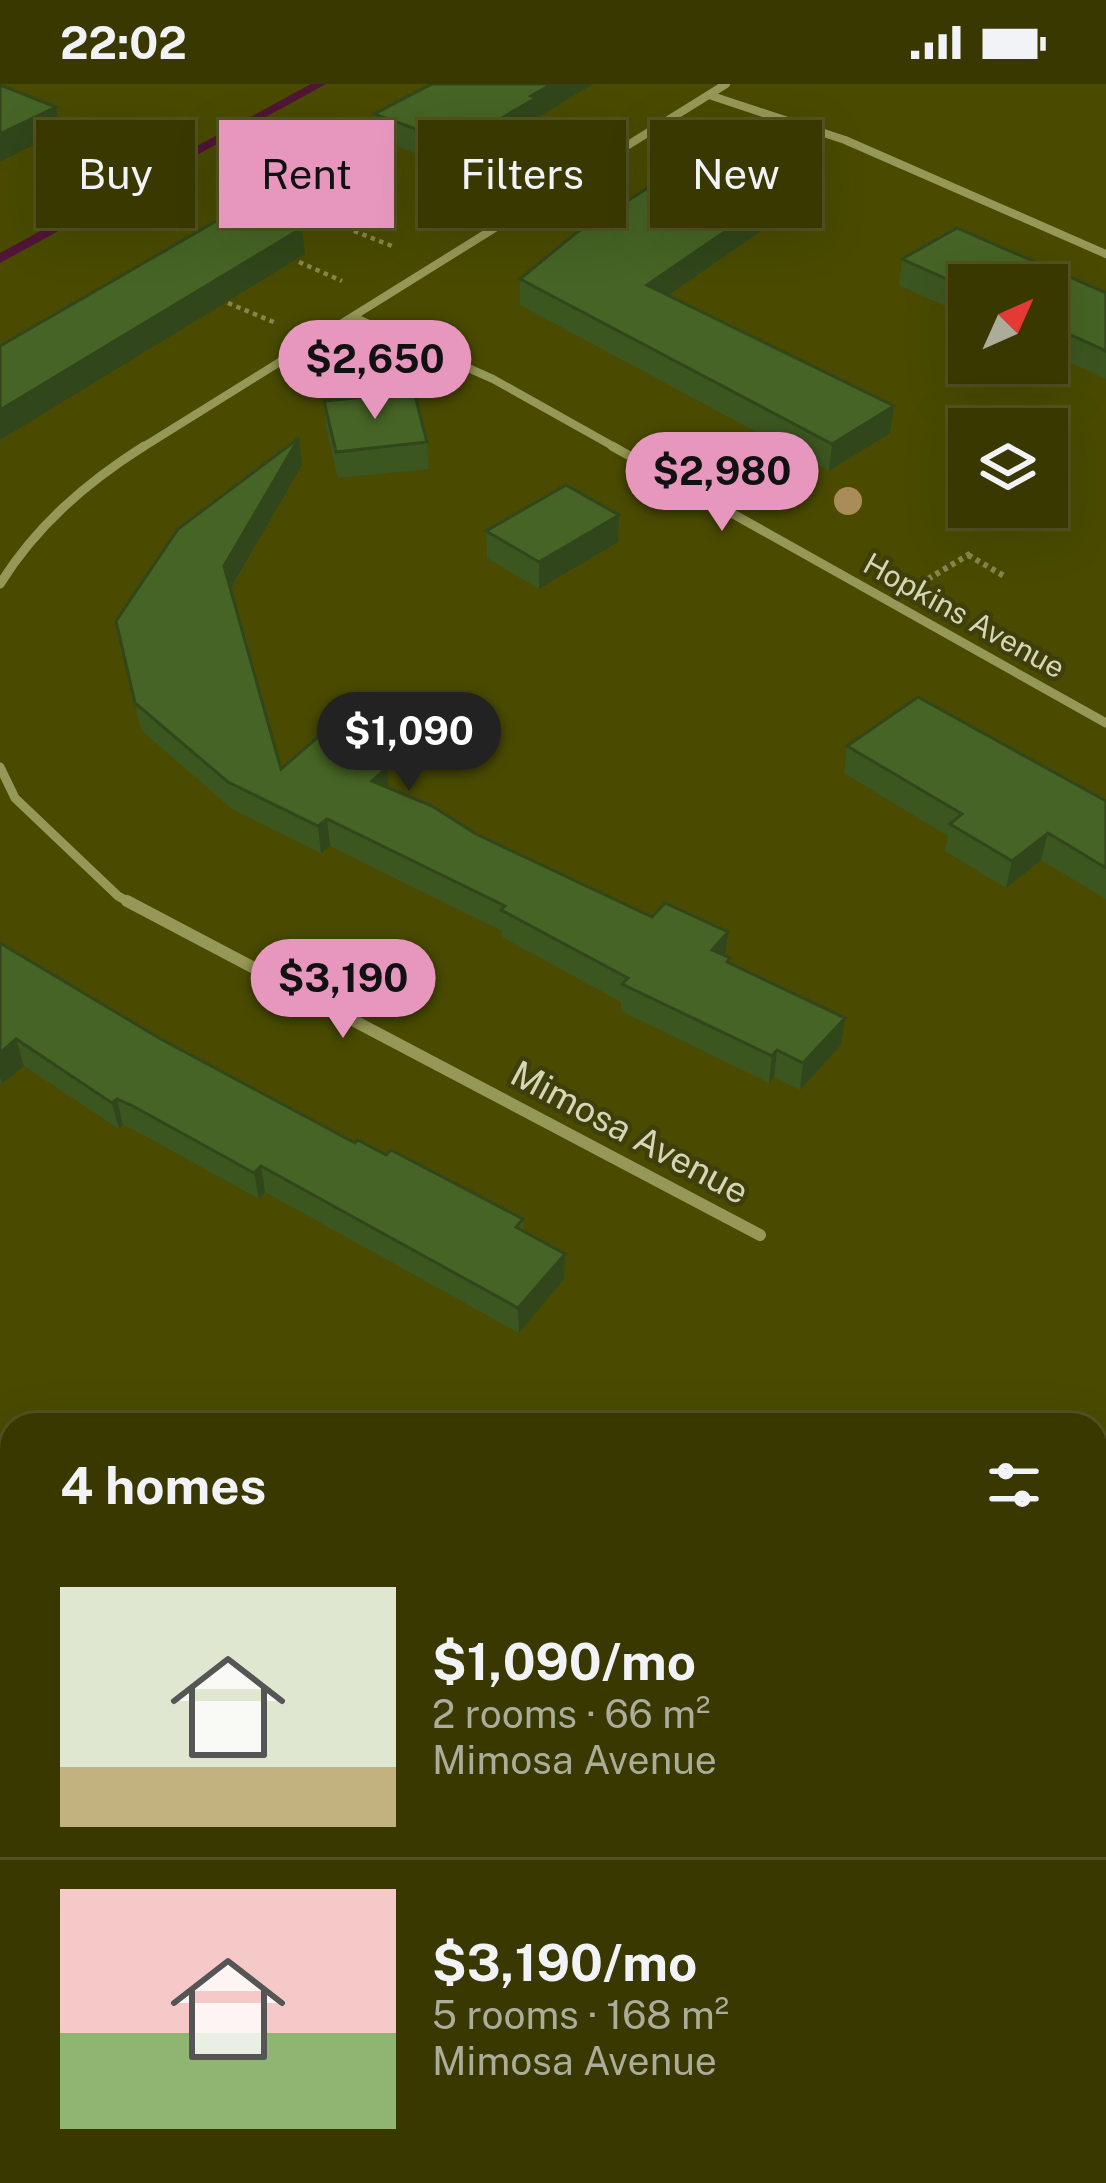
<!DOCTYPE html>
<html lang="en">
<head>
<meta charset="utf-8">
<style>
	body { margin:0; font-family:"Public Sans",sans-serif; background:#3f3f0a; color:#f1f3f6; height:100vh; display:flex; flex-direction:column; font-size:45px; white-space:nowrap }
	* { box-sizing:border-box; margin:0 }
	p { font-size:39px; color:#abac99 }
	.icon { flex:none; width:66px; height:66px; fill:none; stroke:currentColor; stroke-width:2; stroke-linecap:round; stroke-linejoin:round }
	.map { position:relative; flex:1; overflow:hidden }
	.drawer { position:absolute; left:0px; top:1329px; width:1107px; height:771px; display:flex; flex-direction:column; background:#383800; border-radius:36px 36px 0 0; box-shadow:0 12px 48px #0002,0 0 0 3px #525222 }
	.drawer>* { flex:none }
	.banner { position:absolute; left:36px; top:36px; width:1035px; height:108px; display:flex; gap:24px }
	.needle { width:78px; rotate:45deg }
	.fabs { position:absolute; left:948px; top:180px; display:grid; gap:24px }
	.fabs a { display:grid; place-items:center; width:120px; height:120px; border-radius:0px; background:#383800; box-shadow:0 12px 48px #0002,0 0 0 3px #525222; font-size:60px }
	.price { position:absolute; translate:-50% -102px; padding:0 27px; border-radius:42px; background:#e797bd; color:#111; font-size:39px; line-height:78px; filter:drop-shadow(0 3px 6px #0008) }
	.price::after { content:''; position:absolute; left:50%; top:72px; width:36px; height:27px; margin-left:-18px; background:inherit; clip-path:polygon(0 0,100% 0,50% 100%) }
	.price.active { background:#222; color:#fff }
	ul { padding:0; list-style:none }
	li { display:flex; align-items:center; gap:36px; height:300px; padding:0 60px }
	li+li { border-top:3px solid #525222 }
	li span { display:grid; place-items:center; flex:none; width:336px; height:240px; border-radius:0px; color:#555 }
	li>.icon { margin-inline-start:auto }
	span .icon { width:144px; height:144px; fill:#fffc; stroke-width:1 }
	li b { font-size:51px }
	h2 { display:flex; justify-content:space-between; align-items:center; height:144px; padding:0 60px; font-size:51px }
	.tag { padding:0 42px; border-radius:0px; background:#383800; box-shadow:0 12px 48px #0002,0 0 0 3px #525222; font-size:42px; line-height:108px }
	.tag.active { background:#e797bd; color:#111 }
	.status { display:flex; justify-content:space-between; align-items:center; height:84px; padding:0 60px; background:#383800; direction:ltr }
	.status svg { height:33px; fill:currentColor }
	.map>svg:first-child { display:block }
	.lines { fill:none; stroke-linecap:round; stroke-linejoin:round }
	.stream { fill:#511536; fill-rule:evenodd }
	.path-far2 { stroke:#85864d; stroke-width:4.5; stroke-dasharray:4.5 4.5; stroke-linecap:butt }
	.path-far1 { stroke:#85864d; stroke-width:6; stroke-dasharray:4.5 4.5; stroke-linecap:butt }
	.path { stroke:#85864d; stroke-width:9; stroke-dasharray:8 8; stroke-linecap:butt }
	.street-far2 { stroke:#959856; stroke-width:8 }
	.street-far1 { stroke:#959856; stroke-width:9 }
	.street { stroke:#959856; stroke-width:12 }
	.tree { fill:#aa8c59 }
	.wall { fill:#3c5620 }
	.shaded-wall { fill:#31461a }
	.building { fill:#466425; stroke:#31461a; stroke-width:3 }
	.labels { text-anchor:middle; stroke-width:9; stroke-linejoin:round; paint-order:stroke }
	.far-street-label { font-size:30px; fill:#d4d6b5; stroke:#3f3f0b }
	.street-label { font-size:36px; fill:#d4d6b5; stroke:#3f3f0b }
</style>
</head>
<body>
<div class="status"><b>22:02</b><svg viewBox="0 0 49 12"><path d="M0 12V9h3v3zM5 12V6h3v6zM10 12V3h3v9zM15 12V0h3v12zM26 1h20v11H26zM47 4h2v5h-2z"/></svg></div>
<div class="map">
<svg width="1106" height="2099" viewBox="0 0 1106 2099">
	<rect width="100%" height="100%" fill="#4a4b00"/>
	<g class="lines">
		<path class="stream" d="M 311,0 L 326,0 L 0,179 L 0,169 Z"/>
		<g class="path-far2">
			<path d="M 534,43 L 568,56"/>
			<path d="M 480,76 L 512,87"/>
			<path d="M 354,147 L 392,162"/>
			<path d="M 299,178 L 342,197"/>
			<path d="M 228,219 L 276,239"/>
		</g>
		<g class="path-far1">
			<path d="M 968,471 L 1006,493"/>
			<path d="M 928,495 L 973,468"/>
		</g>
		<g class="path">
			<path d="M 0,1417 L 12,1425"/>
			<path d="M 985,2088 L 1001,2099"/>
		</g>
		<g class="street-far2">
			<path d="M 709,11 L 845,56 L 1106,170"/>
			<path d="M 353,233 L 493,295 L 618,365"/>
			<path d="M 140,365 L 726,0"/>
		</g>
		<g class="street-far1">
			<path d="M 612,362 L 1106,639"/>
			<path d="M 0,500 C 37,441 86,399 144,362"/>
			<path d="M 0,683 L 15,714 L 118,812 L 132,820"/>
		</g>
		<path class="street" d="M 127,817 L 760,1151"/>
	</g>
	<circle class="tree" cx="848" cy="417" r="14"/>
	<g class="wall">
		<path d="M 432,0 L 593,0 L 537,34 L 537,39 L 458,85 L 376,55 L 374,30 Z"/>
		<path d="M 822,81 L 820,106 L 668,212 L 894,322 L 890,349 L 829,387 L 520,221 L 520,195 Z"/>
		<path d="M 902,175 L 1106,209 L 1106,295 L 1047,268 L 1047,201 L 969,201 L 969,233 L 899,201 Z"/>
		<path d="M 324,317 L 427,358 L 429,385 L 338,394 L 326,343 Z"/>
		<path d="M 302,381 L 231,505 L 281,685 L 388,703 L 476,750 L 652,833 L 728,848 L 726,872 L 730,874 L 730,879 L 841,961 L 800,1006 L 774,993 L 769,999 L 621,927 L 621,918 L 502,853 L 502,847 L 330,762 L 321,769 L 232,725 L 141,646 L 116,537 Z"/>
		<path d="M 619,431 L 618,458 L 539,505 L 487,474 L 486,447 Z"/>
		<path d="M 847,662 L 1106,717 L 1106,815 L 1041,776 L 1006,804 L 945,767 L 948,752 L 844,689 Z"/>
		<path d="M 0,859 L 159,954 L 355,1059 L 386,1071 L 523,1135 L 523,1147 L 565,1170 L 564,1195 L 519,1249 L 265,1108 L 259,1115 L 138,1048 L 123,1041 L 119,1045 L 24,982 L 2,1000 L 0,999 Z"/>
		<path d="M 1106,1564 L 1106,1807 L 1095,1800 L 1095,1566 Z"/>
	</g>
	<g class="shaded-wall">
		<path d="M 552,0 L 593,0 L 537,34 L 537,39 L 458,85 L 457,60 Z"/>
		<path d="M 56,23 L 61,47 L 0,78 L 0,50 Z"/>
		<path d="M 822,81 L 820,106 L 646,227 L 647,201 Z"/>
		<path d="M 302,144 L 305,170 L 0,356 L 0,326 Z"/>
		<path d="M 894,322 L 890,349 L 829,387 L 832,360 Z"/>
		<path d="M 299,354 L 302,381 L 228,509 L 224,482 Z"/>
		<path d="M 619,431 L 618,458 L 539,505 L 539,478 Z"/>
		<path d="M 387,684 L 389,711 L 372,697 Z"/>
		<path d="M 327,735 L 330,762 L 321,769 L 318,742 Z"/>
		<path d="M 1048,749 L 1041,776 L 1006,804 L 1012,777 Z"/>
		<path d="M 728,848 L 725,874 L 712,866 Z"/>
		<path d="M 845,934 L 841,961 L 800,1006 L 803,979 Z"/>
		<path d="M 16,955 L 24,982 L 2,1000 L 0,993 L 0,969 Z"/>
		<path d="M 777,966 L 774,993 L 769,999 L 772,972 Z"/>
		<path d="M 117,1015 L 123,1041 L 119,1045 L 112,1019 Z"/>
		<path d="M 261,1082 L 265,1108 L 259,1115 L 254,1089 Z"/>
		<path d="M 565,1170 L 564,1195 L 519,1249 L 518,1224 Z"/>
	</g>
	<g class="building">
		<path d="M 432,0 L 552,0 L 531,12 L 536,14 L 457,60 L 374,30 Z"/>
		<path d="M 0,1 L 56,23 L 0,50 Z"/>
		<path d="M 734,50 L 822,81 L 647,201 L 894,322 L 832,360 L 520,195 L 576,149 Z"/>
		<path d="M 244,121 L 302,144 L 0,326 L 0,262 Z"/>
		<path d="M 957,144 L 1106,209 L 1106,267 L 1047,240 L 1047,201 L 969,201 L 969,205 L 902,175 Z"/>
		<path d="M 414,308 L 427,358 L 336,368 L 324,317 Z"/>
		<path d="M 299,354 L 224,482 L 281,685 L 319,652 L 387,684 L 372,697 L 432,722 L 476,750 L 652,833 L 665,819 L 728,848 L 712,866 L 730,874 L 727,878 L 845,934 L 803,979 L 777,966 L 772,972 L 622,900 L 628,894 L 501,826 L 505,822 L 327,735 L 318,742 L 228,698 L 135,619 L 116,537 L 178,445 Z"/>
		<path d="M 566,401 L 619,431 L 539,478 L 486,447 Z"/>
		<path d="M 918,613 L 1106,717 L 1106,784 L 1048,749 L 1012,777 L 950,740 L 962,730 L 847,662 Z"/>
		<path d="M 0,859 L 159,954 L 355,1059 L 358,1056 L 386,1071 L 391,1066 L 523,1135 L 516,1143 L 565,1170 L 518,1224 L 261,1082 L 254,1089 L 131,1021 L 117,1015 L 112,1019 L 16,955 L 0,969 Z"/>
		<path d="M 1106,1564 L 1106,1765 L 1095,1758 L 1095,1566 Z"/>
		<path d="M 1,2008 L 12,2017 L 12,2088 L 100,2088 L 113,2099 L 0,2099 Z"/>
	</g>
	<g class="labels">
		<g class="far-street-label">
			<text transform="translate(964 532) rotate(29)" y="10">Hopkins Avenue</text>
		</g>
		<g class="street-label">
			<text transform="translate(630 1048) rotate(28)" y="13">Mimosa Avenue</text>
		</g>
	</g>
</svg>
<div class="fabs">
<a><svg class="needle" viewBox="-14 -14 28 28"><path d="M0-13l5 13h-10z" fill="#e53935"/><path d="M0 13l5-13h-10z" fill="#abac99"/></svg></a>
<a><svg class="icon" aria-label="layers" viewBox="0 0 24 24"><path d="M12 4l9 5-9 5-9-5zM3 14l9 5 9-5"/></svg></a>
</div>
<b class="price" style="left:375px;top:338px">$2,650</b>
<b class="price" style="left:722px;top:450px">$2,980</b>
<b class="price active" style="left:409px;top:710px">$1,090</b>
<b class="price" style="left:343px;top:957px">$3,190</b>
<div class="banner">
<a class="tag">Buy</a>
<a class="tag active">Rent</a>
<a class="tag">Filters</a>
<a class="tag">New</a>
</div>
<section class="drawer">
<h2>4 homes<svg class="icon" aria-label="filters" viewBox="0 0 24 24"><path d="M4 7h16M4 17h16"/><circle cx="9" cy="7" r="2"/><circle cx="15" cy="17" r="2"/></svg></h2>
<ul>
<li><span style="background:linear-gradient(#dfe7d0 75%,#c2b280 0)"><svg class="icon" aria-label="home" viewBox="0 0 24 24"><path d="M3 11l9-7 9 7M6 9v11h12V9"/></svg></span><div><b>$1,090/mo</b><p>2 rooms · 66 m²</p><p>Mimosa Avenue</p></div></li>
<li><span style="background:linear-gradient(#f6c9c9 60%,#8fb573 0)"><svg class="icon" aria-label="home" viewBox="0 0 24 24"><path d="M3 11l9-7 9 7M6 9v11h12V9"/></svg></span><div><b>$3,190/mo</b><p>5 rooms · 168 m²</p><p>Mimosa Avenue</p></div></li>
</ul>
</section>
</div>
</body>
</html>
